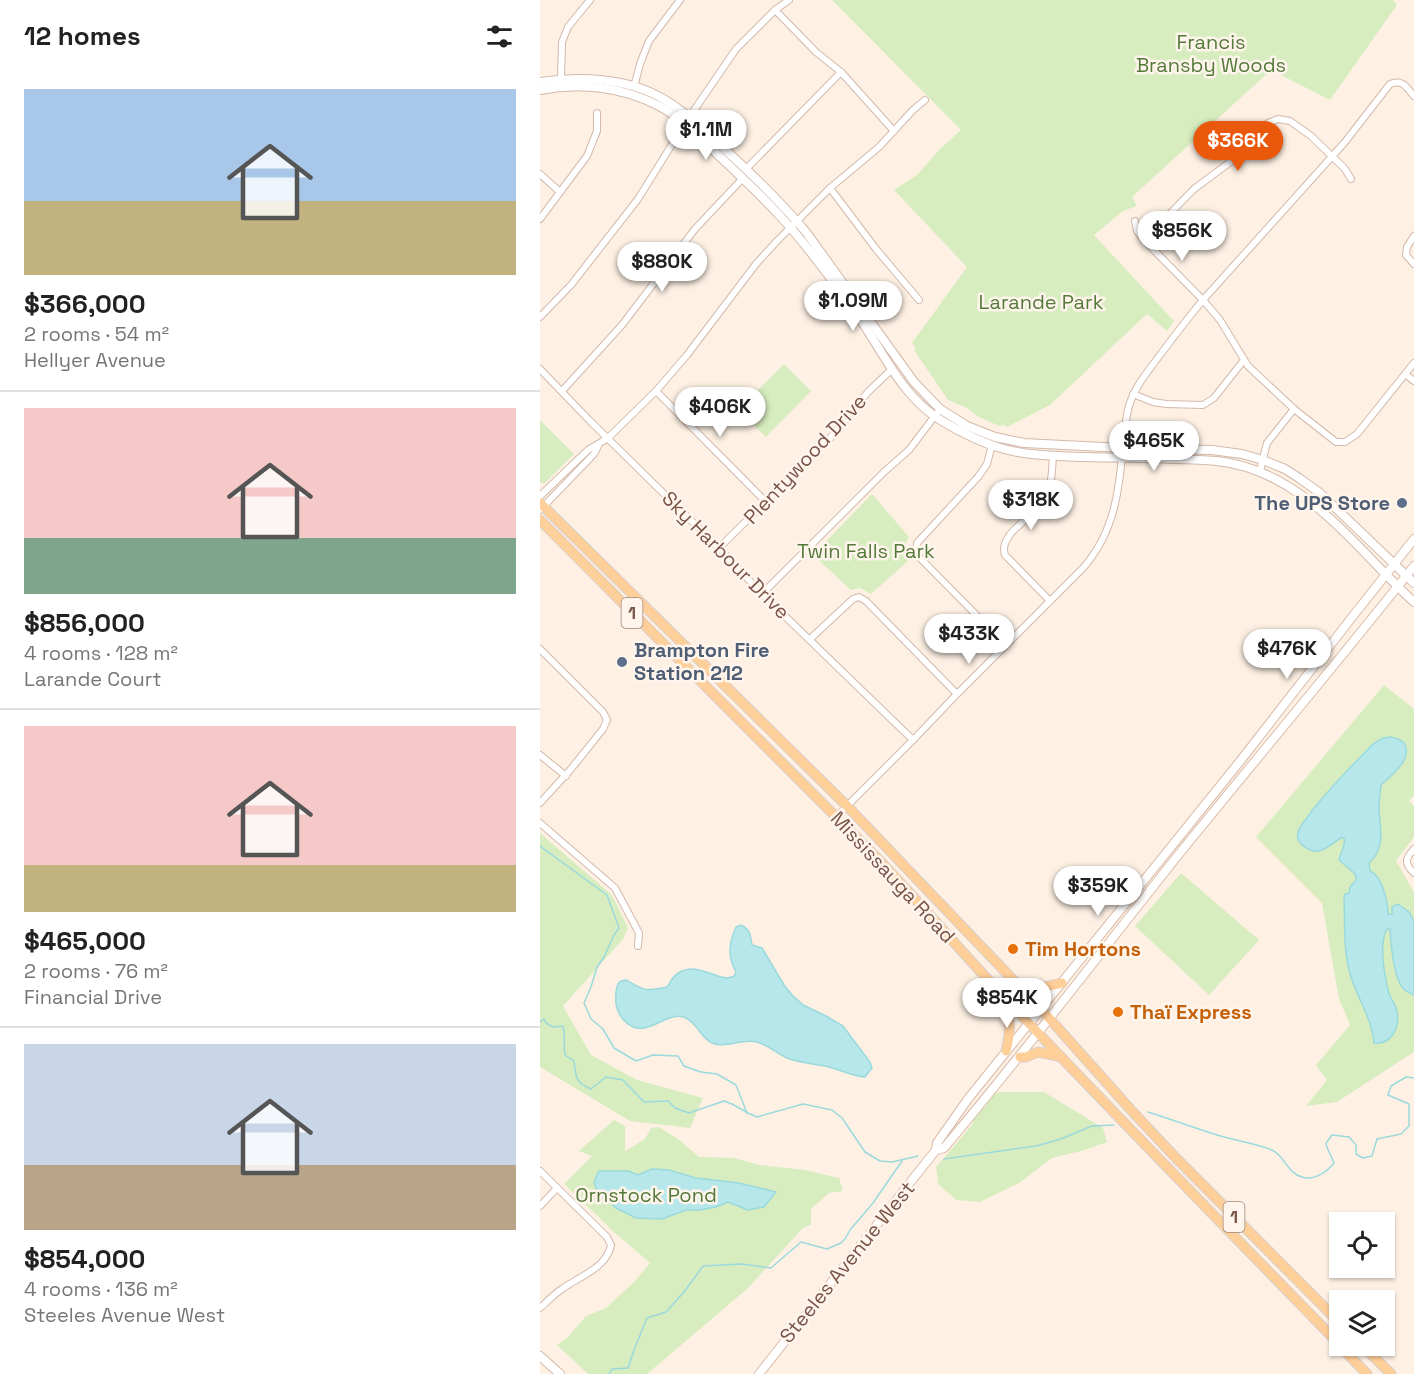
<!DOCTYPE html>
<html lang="en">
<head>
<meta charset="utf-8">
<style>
	body { margin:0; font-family:"Space Grotesk",sans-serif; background:#f6f6f6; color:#222; height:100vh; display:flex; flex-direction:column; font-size:22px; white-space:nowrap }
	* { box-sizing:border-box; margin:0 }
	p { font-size:20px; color:#767676 }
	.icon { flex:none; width:33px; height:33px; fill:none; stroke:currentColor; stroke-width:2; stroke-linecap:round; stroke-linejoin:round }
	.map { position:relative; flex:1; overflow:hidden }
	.sheet { display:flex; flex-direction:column; background:#fff; width:540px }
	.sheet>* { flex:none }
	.buttons { position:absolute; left:789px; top:1212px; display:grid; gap:12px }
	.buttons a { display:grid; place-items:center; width:66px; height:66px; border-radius:0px; background:#fff; box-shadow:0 2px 4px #0004; font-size:30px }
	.price { position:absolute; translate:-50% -51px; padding:0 14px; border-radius:21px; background:#fff; color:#222; font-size:20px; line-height:39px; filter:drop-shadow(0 2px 3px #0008) }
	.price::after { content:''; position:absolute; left:50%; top:36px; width:18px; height:14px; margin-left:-9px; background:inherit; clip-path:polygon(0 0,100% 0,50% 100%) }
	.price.current { background:#ea580c; color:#fff }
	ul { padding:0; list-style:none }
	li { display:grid; align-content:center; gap:12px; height:318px; padding:0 24px }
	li+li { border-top:2px solid #e0e0e0 }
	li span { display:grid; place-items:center; height:186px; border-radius:0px; color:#555 }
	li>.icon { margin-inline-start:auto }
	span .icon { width:108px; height:108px; fill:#fffc; stroke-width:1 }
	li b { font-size:26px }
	h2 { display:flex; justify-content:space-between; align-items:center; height:72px; padding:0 24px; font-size:26px }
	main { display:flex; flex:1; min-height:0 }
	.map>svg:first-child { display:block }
	.green { fill:#d7edc0 }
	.water { fill:#b6e7ea; stroke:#9bd9dc; stroke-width:1.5 }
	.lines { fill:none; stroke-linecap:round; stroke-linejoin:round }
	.stream { stroke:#9bd9dc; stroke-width:1.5 }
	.minor-casing { stroke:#d3b9ab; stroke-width:8 }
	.tertiary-casing { stroke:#d3b9ab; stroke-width:10 }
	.secondary-casing { stroke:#d9baaa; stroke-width:10 }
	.primary-casing { stroke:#d9cfcb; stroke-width:11 }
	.minor { stroke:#fff; stroke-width:6 }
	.tertiary { stroke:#fff; stroke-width:8 }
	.secondary { stroke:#fff; stroke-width:8 }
	.primary { stroke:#ffcf9a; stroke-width:9 }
	.service-dot { fill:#5c6f8a; stroke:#fff5ec; stroke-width:2 }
	.food-dot { fill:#e8710a; stroke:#fff5ec; stroke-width:2 }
	.labels { text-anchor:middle; stroke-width:5; stroke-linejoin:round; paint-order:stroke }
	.shield { fill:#fff5ec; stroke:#a18478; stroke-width:1.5 }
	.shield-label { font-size:18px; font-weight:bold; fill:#795447 }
	.park-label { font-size:20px; fill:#547a3b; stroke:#fff5ec }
	.street-label { font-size:20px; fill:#795447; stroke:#fff5ec }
	.service-label { font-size:20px; font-weight:bold; fill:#4e5e75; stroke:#fff5ec; text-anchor:end }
	.food-label { font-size:20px; font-weight:bold; fill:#c56008; stroke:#fff5ec; text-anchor:start }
</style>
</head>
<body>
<main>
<section class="sheet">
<h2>12 homes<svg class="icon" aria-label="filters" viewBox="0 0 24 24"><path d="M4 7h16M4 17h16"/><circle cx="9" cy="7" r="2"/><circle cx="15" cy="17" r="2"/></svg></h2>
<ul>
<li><span style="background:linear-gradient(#a9c7e8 60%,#c2b280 0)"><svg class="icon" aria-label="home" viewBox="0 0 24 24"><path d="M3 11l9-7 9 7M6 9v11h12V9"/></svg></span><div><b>$366,000</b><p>2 rooms · 54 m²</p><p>Hellyer Avenue</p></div></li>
<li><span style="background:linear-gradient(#f6c9c9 70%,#7fa58c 0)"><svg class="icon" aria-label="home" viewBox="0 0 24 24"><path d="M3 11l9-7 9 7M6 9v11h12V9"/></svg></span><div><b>$856,000</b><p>4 rooms · 128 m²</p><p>Larande Court</p></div></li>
<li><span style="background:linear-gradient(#f6c9c9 75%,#c2b280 0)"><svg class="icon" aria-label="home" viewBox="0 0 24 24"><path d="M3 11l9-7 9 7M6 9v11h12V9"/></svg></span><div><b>$465,000</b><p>2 rooms · 76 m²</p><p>Financial Drive</p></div></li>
<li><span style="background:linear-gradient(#c9d6e8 65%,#b9a48a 0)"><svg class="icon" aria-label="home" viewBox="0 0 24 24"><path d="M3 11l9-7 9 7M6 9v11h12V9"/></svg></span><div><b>$854,000</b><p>4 rooms · 136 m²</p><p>Steeles Avenue West</p></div></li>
</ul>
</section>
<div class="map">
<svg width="874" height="1374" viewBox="0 0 874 1374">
	<rect width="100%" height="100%" fill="#fef1e4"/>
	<g class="green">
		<path d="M 292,0 L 853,0 L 857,5 L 790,100 L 731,70 L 592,197 L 597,206 L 583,211 L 554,235 L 634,321 L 627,331 L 607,314 L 510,405 L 467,427 L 464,425 L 459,426 L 437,416 L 427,408 L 408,400 L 374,350 L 376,348 L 372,343 L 427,267 L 354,190 L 377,175 L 400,149 L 421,130 Z"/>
		<path d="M 244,364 L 271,391 L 226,437 L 198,410 Z"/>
		<path d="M 0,420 L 34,454 L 6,482 L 3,484 L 2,482 L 0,483 Z"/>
		<path d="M 332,494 L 369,537 L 362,550 L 368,561 L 331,594 L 320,588 L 311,590 L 273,555 Z"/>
		<path d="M 844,685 L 874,709 L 874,795 L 869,801 L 874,806 L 874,837 L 856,861 L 874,892 L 874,1052 L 797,1102 L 766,1106 L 787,1080 L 776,1065 L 810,1025 L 799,999 L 782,903 L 716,837 Z"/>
		<path d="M 0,833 L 72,895 L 88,928 L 83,939 L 23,1006 L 51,1055 L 97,1080 L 163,1098 L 150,1128 L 90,1121 L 0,1067 Z"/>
		<path d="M 641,873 L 719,940 L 669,995 L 595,926 Z"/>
		<path d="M 460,1092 L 504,1092 L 563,1128 L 567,1142 L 545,1150 L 512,1158 L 479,1183 L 440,1202 L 416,1200 L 398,1184 L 396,1167 L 432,1125 L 435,1115 L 446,1106 L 450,1095 Z"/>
		<path d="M 74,1120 L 85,1126 L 85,1151 L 105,1139 L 111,1128 L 119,1127 L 138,1139 L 159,1157 L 194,1158 L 220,1165 L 265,1170 L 299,1178 L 303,1191 L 289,1193 L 271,1209 L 271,1225 L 263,1228 L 207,1289 L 107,1374 L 48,1374 L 17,1345 L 28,1337 L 46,1316 L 66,1308 L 95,1281 L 110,1263 L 74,1232 L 24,1184 L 52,1156 L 39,1151 Z"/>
	</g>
	<g class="water">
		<path d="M 851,737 C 857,738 860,739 864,743 C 874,758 851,776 841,785 C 840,793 839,801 839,809 C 840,829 846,848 829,863 L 830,871 C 842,876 848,901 848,914 L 852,914 L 852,907 L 858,904 L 869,912 L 874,921 L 874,995 C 870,993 865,991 862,987 C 853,975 851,945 850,929 L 847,929 C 840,942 843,965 846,980 C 847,986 848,993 851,998 C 853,1002 856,1006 857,1011 C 860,1027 852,1045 834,1043 C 832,1019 818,999 811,977 C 803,953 805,922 804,897 L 805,894 L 809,893 L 810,887 L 816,880 L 815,874 L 799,860 C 800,853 806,846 804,838 L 801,838 C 789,845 779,858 765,847 C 760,844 756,838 758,832 C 760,826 765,821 768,816 C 787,790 811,767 833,744 L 843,738 Z"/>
		<path d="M 201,925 C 211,930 210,935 212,945 L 222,948 L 244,985 L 252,995 L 263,1005 L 286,1016 L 303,1026 L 330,1062 L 332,1068 L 325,1077 C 312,1076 298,1069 285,1066 C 275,1064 254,1062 245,1057 C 235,1052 228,1045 217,1042 C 203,1038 184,1049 172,1043 C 161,1038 157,1023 146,1018 C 130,1010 110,1034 93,1027 C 87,1024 81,1018 78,1011 C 75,1005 75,990 78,984 C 80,980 82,981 86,980 C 107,992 104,991 127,987 C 129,985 130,982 132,979 C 152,954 179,985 194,976 L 196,972 C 187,956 189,943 196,927 Z"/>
		<path d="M 112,1169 L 129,1170 L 156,1178 L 199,1183 L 236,1192 L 224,1207 L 208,1210 L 188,1202 L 176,1207 L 160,1210 L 146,1210 L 122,1219 L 96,1218 L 76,1208 L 57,1191 L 54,1182 L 59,1171 L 88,1171 L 98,1175 Z"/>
	</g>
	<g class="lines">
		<g class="stream">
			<path d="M 0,846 L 67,895 L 79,928 L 74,935 L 64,957 L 57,967 L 51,987 L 44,1003 L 51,1019 L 63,1029 L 74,1048 L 96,1061 L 113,1055 L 138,1056 L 144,1066 L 161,1072 L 177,1074 L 196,1085 L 207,1113"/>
			<path d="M 0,1022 L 4,1019 L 6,1023 L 13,1027 L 23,1026 C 26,1037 23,1044 25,1055 L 34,1061 C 36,1077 35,1083 51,1089 L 66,1077 L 83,1080 L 104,1102 L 128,1101 L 135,1108 L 149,1113 L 184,1101 L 192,1104 L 208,1113 L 217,1117 L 263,1104 L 292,1110 L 302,1118 L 325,1152 L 340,1161 L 352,1162 L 378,1156"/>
			<path d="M 608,1112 C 630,1119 652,1127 674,1134 C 692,1140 715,1143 732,1150 C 745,1156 747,1173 762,1177 C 774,1181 787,1172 794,1163 C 792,1156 787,1151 786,1143 L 792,1135 L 809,1137 L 816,1145 L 816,1154 L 823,1158 L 832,1156 L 837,1139 L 861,1134 L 869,1126 L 869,1104 L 848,1095 L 851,1086 L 866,1077 L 874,1078"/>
			<path d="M 404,1159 L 496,1146 L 521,1139 L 552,1126 L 574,1125"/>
			<path d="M 69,1374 L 72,1369 L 88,1368 L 94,1350 L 107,1318 L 126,1312 L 144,1292 L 163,1266 L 201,1264 L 231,1268 L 261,1242 L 287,1249 L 301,1243 L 305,1239 L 310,1230 L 333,1203 L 362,1161"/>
		</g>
		<g class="minor-casing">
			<g id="minor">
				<path d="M 235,10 L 276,52 L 301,72 L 354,131"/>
				<path d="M 21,79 L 22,42 L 28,27 L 50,0"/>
				<path d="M 94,87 L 100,64 L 109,41 L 140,0"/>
				<path d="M 206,169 L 301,72"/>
				<path d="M 0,174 L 20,192"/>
				<path d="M 290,188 L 336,249 L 379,300"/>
				<path d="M 0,219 L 47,156 L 57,131 L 57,113"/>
				<path d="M 595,221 L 597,231 L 604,240 L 663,300 L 680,320 L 708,366 L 754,409 L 796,442 L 805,442 L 817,434 L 874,363"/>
				<path d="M 874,236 L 867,247 L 866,255 L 874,264"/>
				<path d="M 604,240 L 654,189 L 693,160 L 728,123 L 738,119 L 750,121 L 771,136 L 805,169 L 811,179"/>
				<path d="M 0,317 L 31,285 L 98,199 L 144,125 L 196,49 L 235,10 L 249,0"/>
				<path d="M 0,369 L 49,420 L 179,548 L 222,594 L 373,740"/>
				<path d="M 865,374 L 874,381"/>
				<path d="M 22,391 L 82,325 L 155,229 L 203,178"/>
				<path d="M 116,391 L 226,502"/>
				<path d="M 593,394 L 613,402 L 626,404 L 663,405 L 674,398 L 704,360"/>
				<path d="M 452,445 L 447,464 L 438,477 L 377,543 L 376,551 L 380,558 L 466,645"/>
				<path d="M 720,471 L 727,443 L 754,409"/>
				<path d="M 0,496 L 48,450 L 68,438 L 116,391 L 147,355 L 216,264 L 237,241 L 290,188 L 339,147 L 373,110 L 385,100"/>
				<path d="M 0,510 L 54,454 L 59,444"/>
				<path d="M 179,548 L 295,433 L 328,392 L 352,369"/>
				<path d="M 222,594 L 344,472 L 369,450 L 397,413"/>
				<path d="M 510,601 L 465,555 C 458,535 490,519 501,505 C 512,491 512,472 513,455"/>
				<path d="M 270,639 L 313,599 L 319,597 L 326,601 L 417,694"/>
				<path d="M 0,649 L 63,712 L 67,720 L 63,729 L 31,769 L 0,803"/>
				<path d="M 0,755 L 26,776"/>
				<path d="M 297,816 L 373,740 L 417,694 L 543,568 C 574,533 579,492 583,447 C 585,434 585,419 589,406 C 594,388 606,374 617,359 C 632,339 647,319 663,300 L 805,142 L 850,84 C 863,79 866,87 874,96"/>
				<path d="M 0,823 L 75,888 L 99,933 L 98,946"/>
				<path d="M 874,849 C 865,859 864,863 874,873"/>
				<path d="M 0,1171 L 67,1237 L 71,1245 C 67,1268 38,1277 22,1289 C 14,1294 7,1302 0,1308"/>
				<path d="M 0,1206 L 17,1188"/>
			</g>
		</g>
		<g class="tertiary-casing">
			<g id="tertiary">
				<path d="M 0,82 C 40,76 90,78 125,100 C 150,115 171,137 192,156 C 218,180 243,205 266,232 L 374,382 L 400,409 L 427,426 L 455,437 L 484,443 L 583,448 L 672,450 L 702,454 L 723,460 L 745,469 L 759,478 L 780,493 L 874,583"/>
				<path d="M 0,90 C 40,82 83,87 119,106 C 140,117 158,136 175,152 C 197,173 219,193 240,216 C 268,246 294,282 318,316 C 344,353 362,397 402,421 C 422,433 442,443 464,449 C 490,456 519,456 545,457 C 589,458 633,458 677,461 C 763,470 815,548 874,602"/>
				<path d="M 0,1356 L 20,1374"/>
			</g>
		</g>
		<g class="secondary-casing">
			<g id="secondary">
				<path d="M 396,1150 L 404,1148 C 485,1052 561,952 639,854 C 717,758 797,663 874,566"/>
				<path d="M 219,1374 L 384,1165 L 396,1150 L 397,1143 L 428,1099 L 701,760 L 813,616 L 874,539"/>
			</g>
		</g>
		<g class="primary-casing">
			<g id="primary">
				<path d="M 0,503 L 308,807 L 501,1009 L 591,1110 L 635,1157 L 800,1323"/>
				<path d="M 0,520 L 335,856 C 384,907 430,962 480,1014 C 585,1125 693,1235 800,1345"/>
				<path d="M 480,986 L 495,989 L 522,983"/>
				<path d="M 462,1000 C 471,1017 471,1032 466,1051"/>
				<path d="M 480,1057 L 486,1057 L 498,1052 L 518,1056"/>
				<path d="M 800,1346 L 827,1374"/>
				<path d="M 823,1346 L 851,1374"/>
			</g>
		</g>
		<use href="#minor" class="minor"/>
		<use href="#tertiary" class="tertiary"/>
		<use href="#secondary" class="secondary"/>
		<use href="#primary" class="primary"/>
	</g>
	<g class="service-dot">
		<circle cx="862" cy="503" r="6"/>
		<circle cx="82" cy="662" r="6"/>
	</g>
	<g class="food-dot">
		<circle cx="473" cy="949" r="6"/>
		<circle cx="578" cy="1012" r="6"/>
	</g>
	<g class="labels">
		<g class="shield">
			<rect x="81.5" y="598" width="21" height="30" rx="4.5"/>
			<rect x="683.5" y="1202" width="21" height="30" rx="4.5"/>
		</g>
		<g class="shield-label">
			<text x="92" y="619">1</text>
			<text x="694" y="1223">1</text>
		</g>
		<g class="park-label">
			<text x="671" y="49">Francis<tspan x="671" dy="23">Bransby Woods</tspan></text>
			<text x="501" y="309">Larande Park</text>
			<text x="326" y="558">Twin Falls Park</text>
			<text x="106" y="1202">Ornstock Pond</text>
		</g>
		<g class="street-label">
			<text transform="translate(265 459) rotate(-47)" y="7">Plentywood Drive</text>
			<text transform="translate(186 555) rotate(45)" y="7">Sky Harbour Drive</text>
			<text transform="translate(353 877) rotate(47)" y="7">Mississauga Road</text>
			<text transform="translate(307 1262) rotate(-51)" y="7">Steeles Avenue West</text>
		</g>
		<g class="service-label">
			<text x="850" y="510">The UPS Store</text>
			<text x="94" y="657" text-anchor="start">Brampton Fire<tspan x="94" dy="23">Station 212</tspan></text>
		</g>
		<g class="food-label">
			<text x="485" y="956">Tim Hortons</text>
			<text x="590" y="1019">Thaï Express</text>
		</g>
	</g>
</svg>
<div class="buttons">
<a><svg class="icon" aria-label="locate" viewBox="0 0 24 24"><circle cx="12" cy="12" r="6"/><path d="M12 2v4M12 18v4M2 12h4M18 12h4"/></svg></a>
<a><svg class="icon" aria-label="layers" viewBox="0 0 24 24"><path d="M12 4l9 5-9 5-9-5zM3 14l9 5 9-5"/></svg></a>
</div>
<b class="price" style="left:166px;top:161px">$1.1M</b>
<b class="price current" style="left:698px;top:172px">$366K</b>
<b class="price" style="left:642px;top:262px">$856K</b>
<b class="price" style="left:122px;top:293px">$880K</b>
<b class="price" style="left:313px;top:332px">$1.09M</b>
<b class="price" style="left:180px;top:438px">$406K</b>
<b class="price" style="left:614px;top:472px">$465K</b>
<b class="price" style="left:491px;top:531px">$318K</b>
<b class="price" style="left:429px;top:665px">$433K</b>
<b class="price" style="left:747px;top:680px">$476K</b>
<b class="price" style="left:558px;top:917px">$359K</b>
<b class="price" style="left:467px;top:1029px">$854K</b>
</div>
</main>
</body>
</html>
